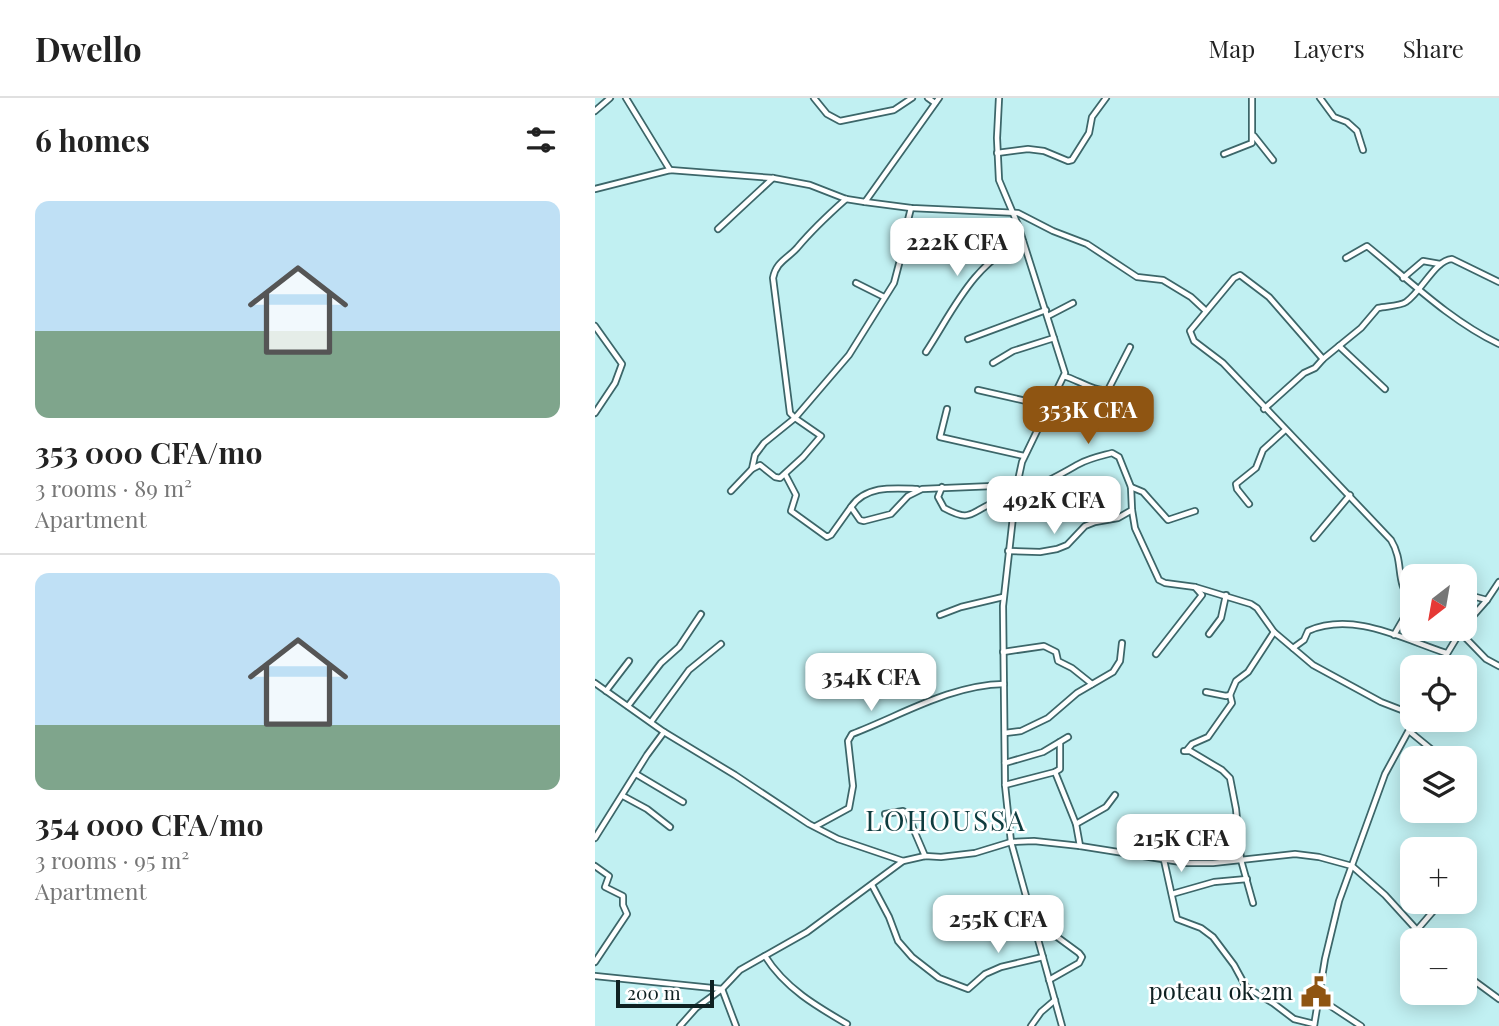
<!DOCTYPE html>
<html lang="en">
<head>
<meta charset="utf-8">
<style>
	body { margin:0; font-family:"Playfair Display",serif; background:#f2f2f2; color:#222; height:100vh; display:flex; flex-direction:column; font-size:26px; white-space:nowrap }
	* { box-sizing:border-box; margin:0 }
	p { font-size:23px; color:#767676 }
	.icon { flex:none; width:38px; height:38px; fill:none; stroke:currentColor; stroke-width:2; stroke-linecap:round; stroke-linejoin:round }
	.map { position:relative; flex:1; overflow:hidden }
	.details { display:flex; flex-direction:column; background:#fff; width:595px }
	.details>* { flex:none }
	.needle { width:46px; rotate:211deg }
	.buttons { position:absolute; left:805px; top:466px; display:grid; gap:14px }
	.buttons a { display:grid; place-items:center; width:77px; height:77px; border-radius:14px; background:#fff; box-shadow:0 4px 18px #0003; font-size:35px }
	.scale { position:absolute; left:21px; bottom:18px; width:98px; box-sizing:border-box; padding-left:7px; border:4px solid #0f2122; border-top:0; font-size:19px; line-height:24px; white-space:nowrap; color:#0f2122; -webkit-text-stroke:5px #fff; paint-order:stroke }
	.price { position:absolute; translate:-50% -60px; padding:0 16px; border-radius:14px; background:#fff; color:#222; font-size:23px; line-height:46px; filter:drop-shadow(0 2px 4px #0008) }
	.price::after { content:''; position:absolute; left:50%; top:42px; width:21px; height:16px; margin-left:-10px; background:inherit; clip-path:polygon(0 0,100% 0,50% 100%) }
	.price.on { background:#8f5512; color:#fff }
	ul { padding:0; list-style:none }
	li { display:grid; align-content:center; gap:14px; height:371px; padding:0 35px }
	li+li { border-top:2px solid #e0e0e0 }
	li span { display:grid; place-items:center; height:217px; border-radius:14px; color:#555 }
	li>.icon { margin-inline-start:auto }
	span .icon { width:126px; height:126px; fill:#fffc; stroke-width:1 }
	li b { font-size:30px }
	h2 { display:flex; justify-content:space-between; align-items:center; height:84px; padding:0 35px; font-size:30px }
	header { display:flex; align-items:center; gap:42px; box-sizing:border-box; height:98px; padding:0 35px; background:#fff; border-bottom:2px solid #e0e0e0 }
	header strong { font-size:33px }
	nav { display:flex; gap:38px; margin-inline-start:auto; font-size:24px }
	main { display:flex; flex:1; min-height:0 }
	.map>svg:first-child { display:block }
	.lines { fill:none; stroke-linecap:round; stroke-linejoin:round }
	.minor-casing { stroke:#3c6669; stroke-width:8 }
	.minor { stroke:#fff; stroke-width:4.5 }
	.labels { text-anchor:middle; stroke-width:5; stroke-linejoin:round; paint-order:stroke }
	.poi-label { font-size:24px; fill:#0f2122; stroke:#fff; text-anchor:end }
	.quarter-label { font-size:28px; letter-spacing:2px; fill:#0f3c3f; stroke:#fff }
</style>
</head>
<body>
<header>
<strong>Dwello</strong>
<nav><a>Map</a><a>Layers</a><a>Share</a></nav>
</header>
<main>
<section class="details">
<h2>6 homes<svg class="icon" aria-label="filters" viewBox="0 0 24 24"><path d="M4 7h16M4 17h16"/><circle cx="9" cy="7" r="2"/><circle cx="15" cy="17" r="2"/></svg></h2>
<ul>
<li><span style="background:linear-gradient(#bfe0f5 60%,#7fa58c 0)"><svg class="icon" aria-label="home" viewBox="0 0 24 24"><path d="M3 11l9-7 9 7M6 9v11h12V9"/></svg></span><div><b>353 000 CFA/mo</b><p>3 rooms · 89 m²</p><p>Apartment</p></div></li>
<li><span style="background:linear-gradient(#bfe0f5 70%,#7fa58c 0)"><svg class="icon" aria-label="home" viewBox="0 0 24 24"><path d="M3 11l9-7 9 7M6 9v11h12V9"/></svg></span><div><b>354 000 CFA/mo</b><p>3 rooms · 95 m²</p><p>Apartment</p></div></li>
</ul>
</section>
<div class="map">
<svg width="904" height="928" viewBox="0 0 904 928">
	<rect width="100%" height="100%" fill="#c1f0f2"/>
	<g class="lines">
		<g class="minor-casing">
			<g id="minor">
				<path d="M 31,0 L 75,72"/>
				<path d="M 219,0 L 232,16 L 245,23 L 299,12 L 317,0"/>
				<path d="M 333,0 L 340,5"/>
				<path d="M 404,0 L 402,40 L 404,82 L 423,127 L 470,275 L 427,364 L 421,392 L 408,508 L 410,687 L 416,744 L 467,928"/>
				<path d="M 725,0 L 739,19 L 752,24 L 762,33 L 768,52"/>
				<path d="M 0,13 L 15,0"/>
				<path d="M 659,38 L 678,62"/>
				<path d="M 402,55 L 433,51 L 449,53 L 473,63 L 477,62 L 494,35 L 497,19 L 511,0"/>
				<path d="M 629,56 L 657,45 L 657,0"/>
				<path d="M 0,91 L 75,72 L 178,80 L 215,87 L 251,101 L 270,104 L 344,0"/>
				<path d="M 270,104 L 316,110 L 423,115 L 458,133 L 492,146 L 542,179 L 568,182 L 596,199 L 611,213"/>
				<path d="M 123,131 L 178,80"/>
				<path d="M 751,160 L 772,148 C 814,182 854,222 904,246"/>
				<path d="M 808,180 L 828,163 L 845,166"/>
				<path d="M 261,185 L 289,199"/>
				<path d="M 453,218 L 478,205"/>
				<path d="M 0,228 L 27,266 L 20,285 L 0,315"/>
				<path d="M 373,241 L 451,212"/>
				<path d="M 744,248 L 790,291"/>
				<path d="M 331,254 C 359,211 378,165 428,143"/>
				<path d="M 728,261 L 674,199 L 645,177 L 639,180 L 595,233 L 599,243 L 628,265 L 796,442 C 810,465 799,484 817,503"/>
				<path d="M 398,265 L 418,253 L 459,240"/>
				<path d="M 469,278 C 483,282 500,294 513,292 L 535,249"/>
				<path d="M 383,292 L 453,308"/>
				<path d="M 352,311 L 345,339 L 429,358"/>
				<path d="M 669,311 L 709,275 L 720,270 L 728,261 L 766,230 L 783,210 C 792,208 805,208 811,204 C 827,193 840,162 857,161 L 904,184"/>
				<path d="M 157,371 L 165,367 L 180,379 L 185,380 L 208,359 L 226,338 L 200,320 L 195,315 L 178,180 C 181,164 192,161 202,150 C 217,132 233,117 251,101"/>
				<path d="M 190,376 L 201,397 L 196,413 L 232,439 L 236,437 L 256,409 L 265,422 L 269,423 L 296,416 L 313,398 L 327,391 L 422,387"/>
				<path d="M 347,389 L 343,399 L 349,410 C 375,424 374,416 397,405 C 403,401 413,400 420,399"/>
				<path d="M 536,389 L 548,394 L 573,422 L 600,413"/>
				<path d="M 136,393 L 157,371 L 160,357 L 169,345 L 200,320 L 254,257 L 299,185 L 305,162 L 313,153 L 315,132 L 313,122 L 316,110"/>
				<path d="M 654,406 L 642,391 L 641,386 L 661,370 L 668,352 L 690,332"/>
				<path d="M 256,409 C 271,387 299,390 322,391"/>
				<path d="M 537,412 L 540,430 L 564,482 L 570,485 L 600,489 L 607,497 L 561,556"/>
				<path d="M 719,440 L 755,397"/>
				<path d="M 413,453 L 445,454 L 462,451 L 472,447 L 490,428 L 500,424 L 523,420 L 537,412 L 536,389 L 524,359 L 517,355 C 506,358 495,360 484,366 C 465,376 443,391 421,392"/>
				<path d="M 600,489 L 656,506 L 662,510 L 679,534 L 718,567 L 786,604 L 817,616"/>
				<path d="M 870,496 L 892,502"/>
				<path d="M 345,517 L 366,509 L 408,499"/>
				<path d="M 870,527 L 892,502 L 904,484"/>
				<path d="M 861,530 L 891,561 L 904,568"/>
				<path d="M 614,536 L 626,520 L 631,497"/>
				<path d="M 799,537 L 817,506"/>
				<path d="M 698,550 L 709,542 L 713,533 C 758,513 808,541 851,555"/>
				<path d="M 408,554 L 449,548 L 461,554 L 463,563 L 477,570 L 497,586"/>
				<path d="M 844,569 L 867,531"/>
				<path d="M 0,585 L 69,634 L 140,677 L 214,726 L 243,741 L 308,763"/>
				<path d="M 11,593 L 34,563"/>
				<path d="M 611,594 L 631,598 L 635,597 L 641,583 L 653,574 L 679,534"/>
				<path d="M 33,608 L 66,565 L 84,549 L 106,516"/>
				<path d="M 56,624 L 94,572 L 126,546"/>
				<path d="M 814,633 L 847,660"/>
				<path d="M 410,635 L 426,633 L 453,620 L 482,595 L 518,574 L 525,563 L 527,545"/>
				<path d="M 592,652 L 597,646 L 613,639 L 637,605 L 635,597"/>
				<path d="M 589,653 L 595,653 L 627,672 L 635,680 L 641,711 L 646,762 L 658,805"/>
				<path d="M 410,665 L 448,654 L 473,639"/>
				<path d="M 460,674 L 465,671 L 465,644"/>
				<path d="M 41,676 L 88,704"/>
				<path d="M 410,687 L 460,674 L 481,726 L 485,748"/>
				<path d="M 28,698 L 52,711 L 75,729"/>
				<path d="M 290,716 L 308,713 L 312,716 L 330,758"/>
				<path d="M 481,726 L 511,709 L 520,697"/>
				<path d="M 221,728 L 254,710 L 258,688 L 253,643 L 257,636 C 307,617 355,587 409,586"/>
				<path d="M 0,740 L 52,657 L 69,634"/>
				<path d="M 569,762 L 582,821 L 606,830 L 618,839 L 639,867 L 651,889 L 678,905 L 699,921 L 719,926"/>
				<path d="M 0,768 L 14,778 L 10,789 L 28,798 L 28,807 L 32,816 L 0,864"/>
				<path d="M 277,787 L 294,819 L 303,843 L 317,859 L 344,880 L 373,891 L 390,876 L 406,869 L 448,859"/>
				<path d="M 577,796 L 619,784 L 652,781"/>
				<path d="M 439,822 L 484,855 L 487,859 L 484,865 L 454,882"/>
				<path d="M 822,832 L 847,803"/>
				<path d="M 170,858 C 190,890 221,908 252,926"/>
				<path d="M 870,876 L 904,901"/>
				<path d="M 0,878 L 127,891 L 141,928"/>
				<path d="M 722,899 L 766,928"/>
				<path d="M 85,928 L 101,910 L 127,891 L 145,872 L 212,834 L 308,763 L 330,758 L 346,759 L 380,755 L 416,744 L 439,743 L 485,748 L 592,765 L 618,765 L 700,756 L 724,759 L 757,768 L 790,797 L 831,842"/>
				<path d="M 436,928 L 446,914 L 460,902"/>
				<path d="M 719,928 L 730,861 L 744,803 L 790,676 L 820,621"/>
			</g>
		</g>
		<use href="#minor" class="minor"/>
	</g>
	<defs>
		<g id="civic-bare" transform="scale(2.415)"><path d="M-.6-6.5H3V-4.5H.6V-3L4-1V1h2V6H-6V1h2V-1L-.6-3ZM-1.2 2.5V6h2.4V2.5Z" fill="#8f5512" stroke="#fff" stroke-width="2.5" paint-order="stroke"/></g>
	</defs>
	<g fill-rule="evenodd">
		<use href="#civic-bare" x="721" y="894"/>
	</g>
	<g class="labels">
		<g class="poi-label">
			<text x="698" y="902">poteau ok 2m</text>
		</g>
		<g class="quarter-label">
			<text x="351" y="733">LOHOUSSA</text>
		</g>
	</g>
</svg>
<div class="buttons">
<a><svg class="needle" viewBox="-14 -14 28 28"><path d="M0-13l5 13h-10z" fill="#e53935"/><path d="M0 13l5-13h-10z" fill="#767676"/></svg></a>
<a><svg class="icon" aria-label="locate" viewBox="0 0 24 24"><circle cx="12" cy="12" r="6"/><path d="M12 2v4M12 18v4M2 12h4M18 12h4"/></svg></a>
<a><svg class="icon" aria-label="layers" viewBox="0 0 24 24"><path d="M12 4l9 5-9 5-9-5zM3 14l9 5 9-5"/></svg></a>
<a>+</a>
<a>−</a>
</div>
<div class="scale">200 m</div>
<b class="price" style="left:362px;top:180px">222K CFA</b>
<b class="price on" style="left:493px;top:348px">353K CFA</b>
<b class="price" style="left:459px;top:438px">492K CFA</b>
<b class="price" style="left:276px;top:615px">354K CFA</b>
<b class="price" style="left:586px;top:776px">215K CFA</b>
<b class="price" style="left:403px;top:857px">255K CFA</b>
</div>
</main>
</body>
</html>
